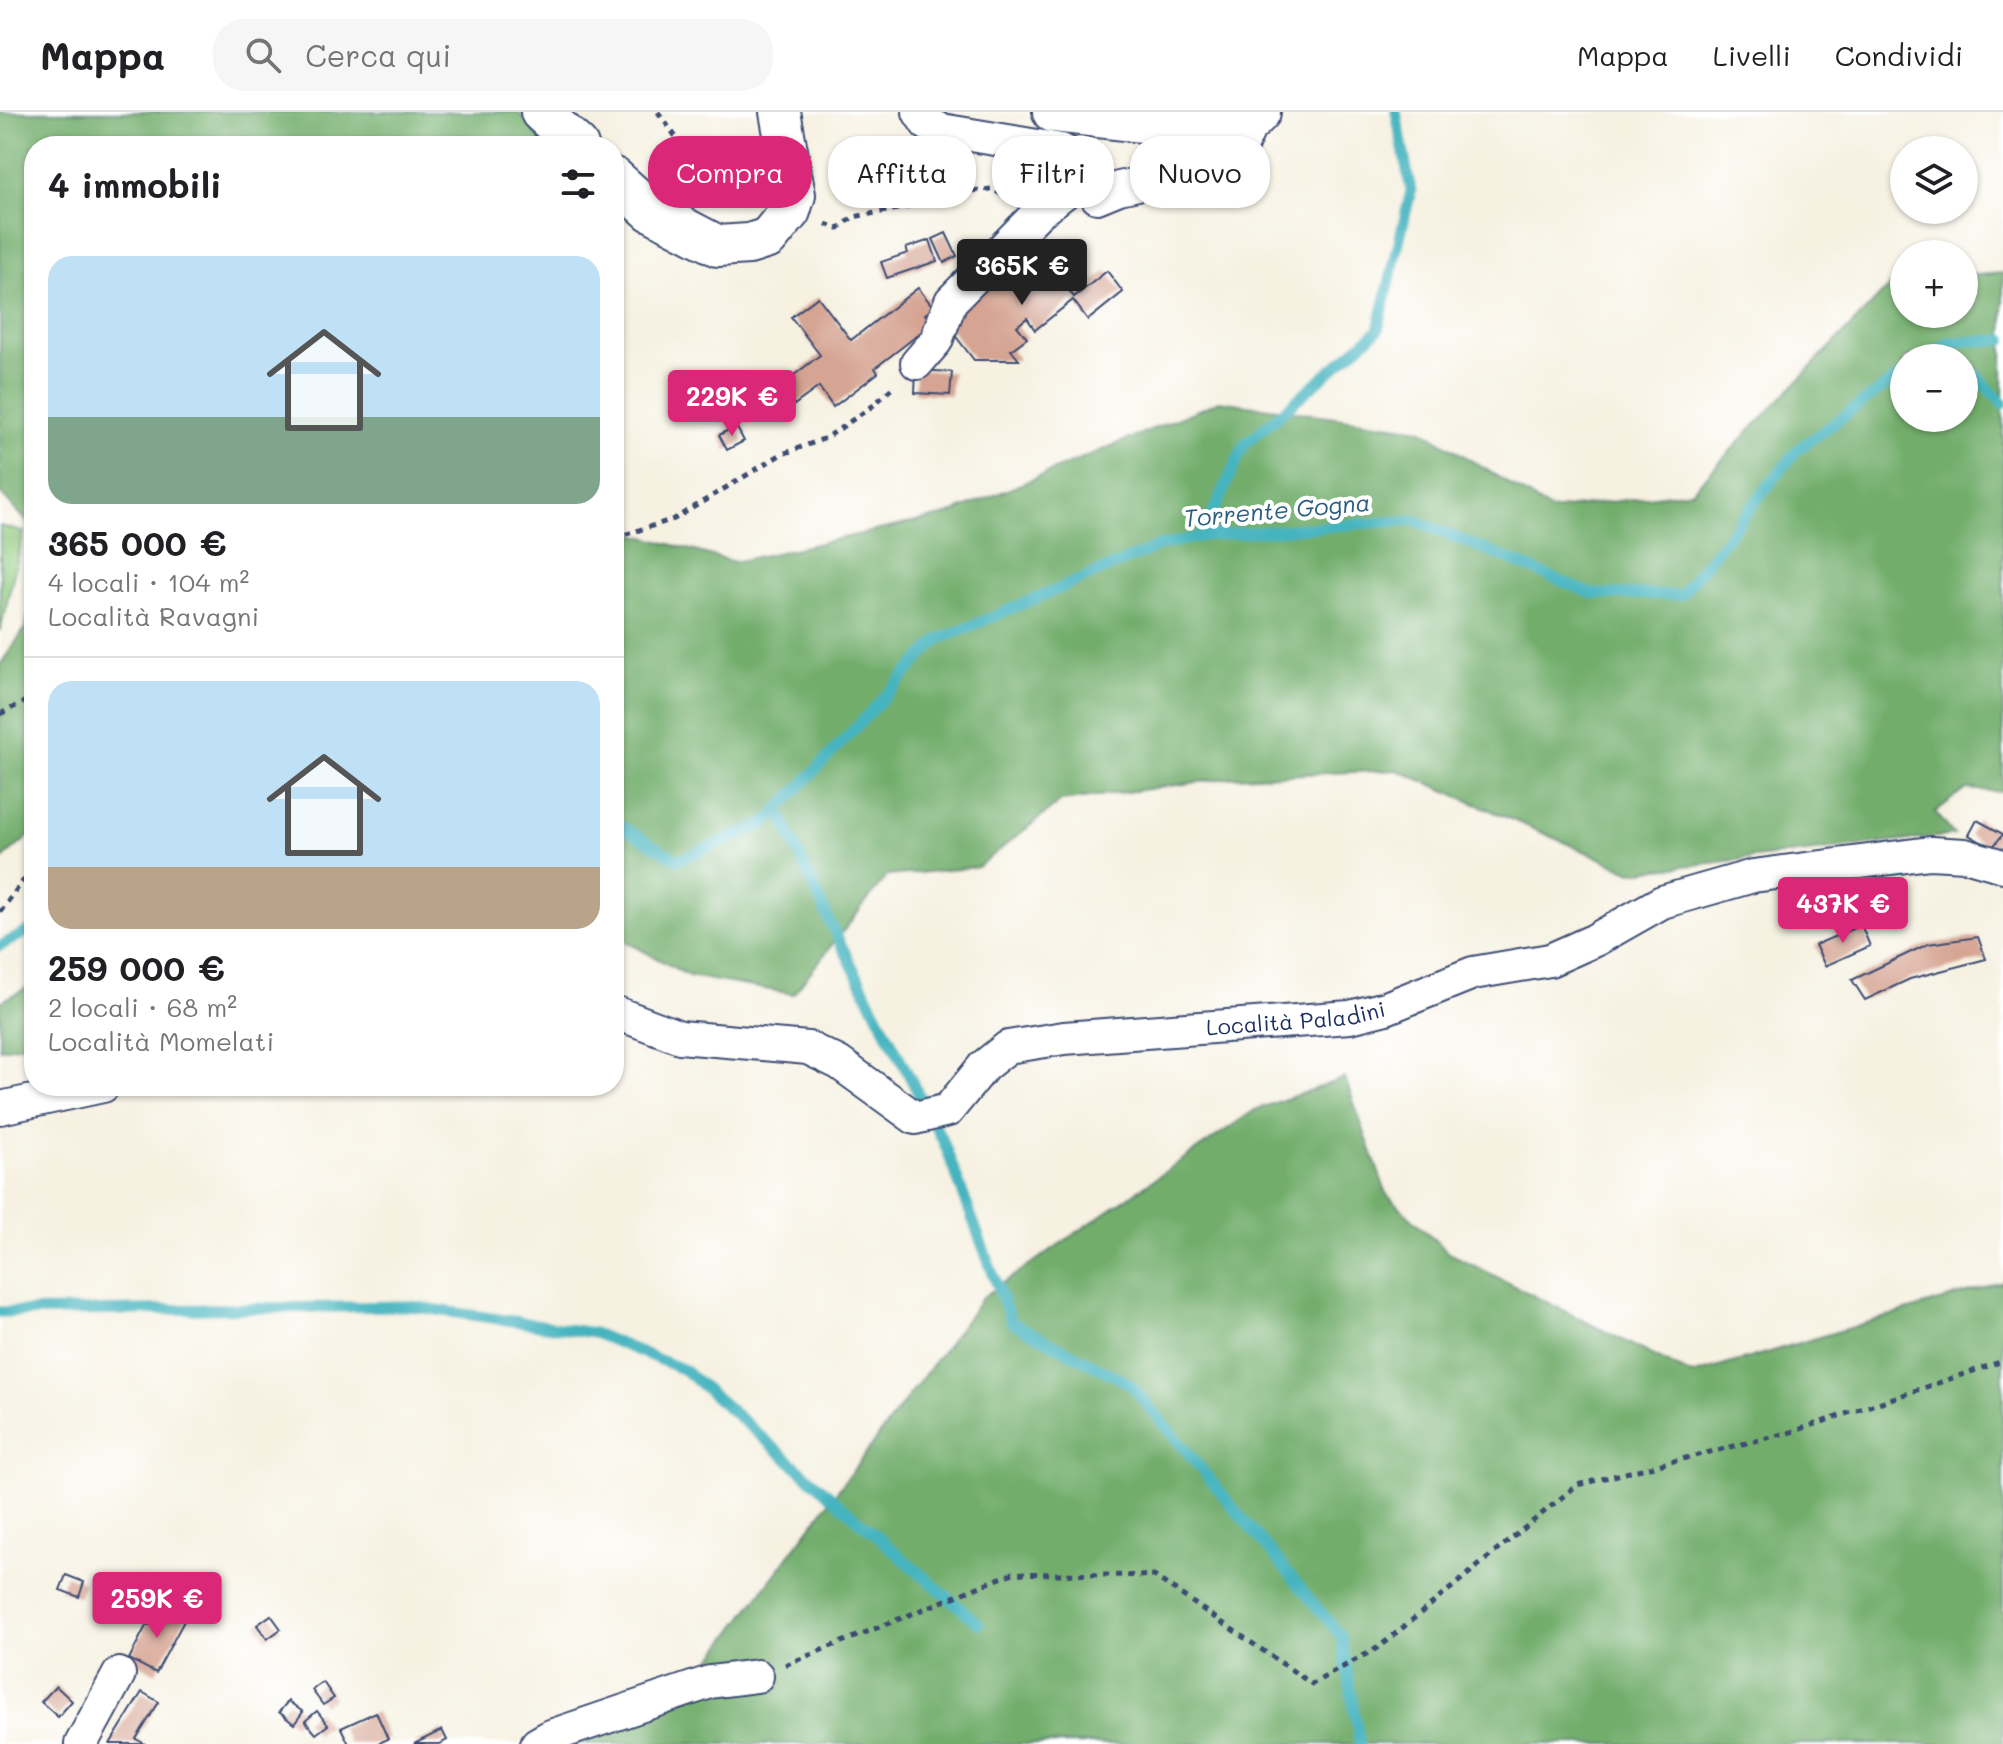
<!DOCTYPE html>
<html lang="it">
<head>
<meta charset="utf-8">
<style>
	body { margin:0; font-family:Mali,sans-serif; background:#f6f6f6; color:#202124; height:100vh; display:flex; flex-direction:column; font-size:30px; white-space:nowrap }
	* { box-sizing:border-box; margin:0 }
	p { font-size:26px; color:#757577 }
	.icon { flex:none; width:44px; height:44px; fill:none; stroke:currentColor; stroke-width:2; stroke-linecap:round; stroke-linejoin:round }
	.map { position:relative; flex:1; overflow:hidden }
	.sheet { position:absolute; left:24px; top:24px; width:600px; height:960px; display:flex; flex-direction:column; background:#fff; border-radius:32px; box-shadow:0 2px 6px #0004 }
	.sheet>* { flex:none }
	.guide { position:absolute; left:648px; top:24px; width:760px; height:72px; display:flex; gap:16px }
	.fabs { position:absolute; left:1890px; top:24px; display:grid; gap:16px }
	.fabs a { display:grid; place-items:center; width:88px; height:88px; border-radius:50%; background:#fff; box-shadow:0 2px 6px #0004; font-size:40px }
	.price { position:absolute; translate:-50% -68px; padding:0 18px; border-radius:8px; background:#db2777; color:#fff; font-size:26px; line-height:52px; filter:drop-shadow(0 2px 4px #0008) }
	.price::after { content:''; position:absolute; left:50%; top:48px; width:24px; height:18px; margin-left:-12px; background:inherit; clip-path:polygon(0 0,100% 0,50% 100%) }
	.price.on { background:#222; color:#fff }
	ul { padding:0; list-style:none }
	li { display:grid; align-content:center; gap:16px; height:424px; padding:0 24px }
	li+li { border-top:2px solid #e0e0e0 }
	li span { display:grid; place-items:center; height:248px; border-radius:24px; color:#555 }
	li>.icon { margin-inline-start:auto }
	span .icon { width:144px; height:144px; fill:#fffc; stroke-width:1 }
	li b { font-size:34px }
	h2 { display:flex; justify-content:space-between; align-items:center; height:96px; padding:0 24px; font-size:34px }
	.chip { padding:0 28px; border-radius:32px; background:#fff; box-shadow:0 2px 6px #0004; font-size:28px; line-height:72px }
	.chip.on { background:#db2777; color:#fff }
	header { display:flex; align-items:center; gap:48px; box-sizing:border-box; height:112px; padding:0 40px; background:#fff; border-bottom:2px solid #e0e0e0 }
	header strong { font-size:38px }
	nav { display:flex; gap:44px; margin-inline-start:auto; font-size:28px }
	.search { width:560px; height:72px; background:#f6f6f6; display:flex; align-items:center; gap:20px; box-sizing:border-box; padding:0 28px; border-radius:32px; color:#757577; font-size:30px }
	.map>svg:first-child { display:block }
	.green { fill:#8ec97d; stroke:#547c6e; stroke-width:2 }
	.forest { fill:#72ad6c; stroke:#466e65; stroke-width:2; fill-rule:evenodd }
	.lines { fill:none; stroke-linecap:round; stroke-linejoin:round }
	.stream { stroke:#45b4bf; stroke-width:11 }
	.building { fill:#d6a493 }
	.minor-casing { stroke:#3c4c72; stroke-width:36 }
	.tertiary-casing { stroke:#3c4c72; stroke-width:44 }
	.path { stroke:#3c4c72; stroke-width:5; stroke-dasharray:6 6; stroke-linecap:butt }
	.minor { stroke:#fff; stroke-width:32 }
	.tertiary { stroke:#fff; stroke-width:40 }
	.labels { text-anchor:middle; stroke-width:8; stroke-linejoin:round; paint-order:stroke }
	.street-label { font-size:22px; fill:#1b2f5e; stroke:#fff }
	.water-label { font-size:24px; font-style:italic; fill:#2a5e80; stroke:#fff }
</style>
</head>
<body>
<header>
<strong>Mappa</strong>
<div class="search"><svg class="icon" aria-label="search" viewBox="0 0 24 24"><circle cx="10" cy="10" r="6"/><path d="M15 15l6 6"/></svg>Cerca qui</div>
<nav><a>Mappa</a><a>Livelli</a><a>Condividi</a></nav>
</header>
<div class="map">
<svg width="2003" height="1632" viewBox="0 0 2003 1632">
	<rect width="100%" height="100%" fill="#fff"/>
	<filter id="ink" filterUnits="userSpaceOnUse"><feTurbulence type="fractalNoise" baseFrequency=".0125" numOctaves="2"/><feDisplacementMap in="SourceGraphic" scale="16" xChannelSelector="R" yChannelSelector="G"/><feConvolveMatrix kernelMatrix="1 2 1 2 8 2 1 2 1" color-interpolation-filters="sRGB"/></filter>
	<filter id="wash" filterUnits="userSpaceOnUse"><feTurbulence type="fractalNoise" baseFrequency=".006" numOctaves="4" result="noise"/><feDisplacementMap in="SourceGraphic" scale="32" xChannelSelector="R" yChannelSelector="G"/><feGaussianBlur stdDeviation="1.8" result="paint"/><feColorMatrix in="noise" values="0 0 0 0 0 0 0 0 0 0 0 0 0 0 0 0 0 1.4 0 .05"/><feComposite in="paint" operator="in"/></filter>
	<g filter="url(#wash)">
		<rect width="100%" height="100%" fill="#f6f1e1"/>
		<path class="green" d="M 0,414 L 24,420 L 0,519 Z"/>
		<g class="forest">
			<path d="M 0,0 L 518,0 L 553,34 L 34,34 L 34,417 L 0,381 Z"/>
			<path d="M 2003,161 L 2003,680 L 1966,677 L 1935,700 L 1954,723 L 1632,760 L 1398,658 L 1235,665 L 1061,689 L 978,755 L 887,764 L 793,882 L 689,864 L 614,823 L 614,244 L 630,421 L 734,450 L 947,403 L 1219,289 L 1421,317 L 1551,398 L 1692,379 L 1895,168 L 1904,168 L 1904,202 L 1964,202 L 1964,164 ZM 1904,246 L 1964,246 L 1964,306 L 1904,306 Z"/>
			<path d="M 34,476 L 34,720 L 0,749 L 0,553 L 26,515 Z"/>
			<path d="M 34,872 L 34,925 L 22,933 L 0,937 L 0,890 Z"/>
			<path d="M 1345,966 L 1387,1083 L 1449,1141 L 1692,1263 L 2003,1170 L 2003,1632 L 524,1632 L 707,1553 L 983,1185 L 1255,998 Z"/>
		</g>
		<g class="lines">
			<g class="stream">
				<path d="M 1926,246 L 1949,230 L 2003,228"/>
				<path d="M 1964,250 L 2003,292"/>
				<path d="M 1203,424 L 1244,333 L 1378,218 L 1411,79 L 1396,0"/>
				<path d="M 778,696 L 832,815 L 944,1031 L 1011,1210 L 1130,1272 L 1341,1524 L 1360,1632"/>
				<path d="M 614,710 L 678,748 L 765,712 L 938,528 L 1162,433 L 1203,424 L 1414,408 L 1592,482 L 1681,483 L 1798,337 L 1904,261"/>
				<path d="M 0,834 L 34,816"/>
				<path d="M 0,1200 L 410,1194 L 594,1221 L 684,1258 L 979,1512"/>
			</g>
		</g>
		<g id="blocks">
			<g class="building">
				<path d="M 946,121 L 957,144 L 944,151 L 933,127 Z"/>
				<path d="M 930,128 L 937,149 L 887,166 L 881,150 L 908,141 L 906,136 Z"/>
				<path d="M 1035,137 L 1074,185 L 1107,159 L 1123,180 L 1088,208 L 1073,188 L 1035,218 L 1027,206 L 1017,214 L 1027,226 L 1011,238 L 1019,248 L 974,248 L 944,209 Z"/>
				<path d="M 918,176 L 934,196 L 925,202 L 932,212 L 875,256 L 878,261 L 833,295 L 819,275 L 794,293 L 780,274 L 820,243 L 791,205 L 818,185 L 851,228 Z"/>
				<path d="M 916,258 L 952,260 L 950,283 L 915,281 Z"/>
				<path d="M 736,314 L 744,329 L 727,338 L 719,323 Z"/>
				<path d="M 1977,708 L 2003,722 L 1992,736 L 1969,723 Z"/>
				<path d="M 1861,813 L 1870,834 L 1825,854 L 1815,833 Z"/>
				<path d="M 1978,825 L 1986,847 L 1910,867 L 1865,888 L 1852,868 L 1928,832 Z"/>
				<path d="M 66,1463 L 84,1470 L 79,1485 L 60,1478 Z"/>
				<path d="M 178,1471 L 189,1481 L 175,1495 L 164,1484 Z"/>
				<path d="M 160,1494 L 185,1507 L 156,1561 L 129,1547 L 147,1512 L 150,1513 Z"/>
				<path d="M 271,1503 L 281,1517 L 267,1527 L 257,1513 Z"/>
				<path d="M 323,1570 L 334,1586 L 323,1593 L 312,1578 Z"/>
				<path d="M 56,1574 L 72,1589 L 58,1605 L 41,1590 Z"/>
				<path d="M 142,1580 L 159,1590 L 136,1627 L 145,1632 L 110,1632 Z"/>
				<path d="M 288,1589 L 303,1600 L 294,1612 L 279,1600 Z"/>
				<path d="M 317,1599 L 328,1613 L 316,1622 L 305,1609 Z"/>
				<path d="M 376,1600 L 388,1627 L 377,1632 L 349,1632 L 341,1616 Z"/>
				<path d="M 442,1618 L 447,1628 L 440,1632 L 414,1632 Z"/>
			</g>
		</g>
	</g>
	<g filter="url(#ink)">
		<use href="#blocks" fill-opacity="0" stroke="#3c4c72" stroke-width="2"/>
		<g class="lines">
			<g class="minor-casing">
				<g id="minor">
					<path d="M 1097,85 L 1119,76 L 1207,57 L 1238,42 L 1253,7"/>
					<path d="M 917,251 L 936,229 L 951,189 L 1038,101 L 1092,59 L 1077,46 L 1061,38 L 941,18 L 927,12 L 919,0"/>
					<path id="s1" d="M 614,900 L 680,925 L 808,936 L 839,951 L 915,1006 L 948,998 L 984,954 L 1008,935 L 1064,926 L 1350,905 L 1386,896 L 1473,861 L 1550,848 L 1595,828 L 1662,790 L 1753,764 L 1930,741 L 1965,743 L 2003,754"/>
					<path d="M 0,996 L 103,974"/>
					<path d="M 81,1632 L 119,1562"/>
					<path d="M 537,1632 L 551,1624 L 710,1570 L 757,1564"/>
				</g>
			</g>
			<g class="tertiary-casing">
				<g id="tertiary">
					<path d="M 541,0 L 578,34"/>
					<path d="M 1053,0 L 1201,17 L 1253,7 L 1260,0"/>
					<path d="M 614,66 L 651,99 L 718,134 L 749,132 L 768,126 L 790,99 L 795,83 L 780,0"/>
				</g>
			</g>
			<g class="path">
				<path d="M 658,0 L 678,28 L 708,47 L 747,94"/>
				<path d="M 826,112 L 838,117 L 853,105 L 904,96 L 938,82 L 992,77 L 1008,86"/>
				<path d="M 614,426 L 674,407 L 780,343 L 826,326 L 874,293 L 895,273"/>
				<path d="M 0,602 L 34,585"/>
				<path d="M 0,800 L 23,769 L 34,762"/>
				<path d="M 785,1553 L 1013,1461 L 1154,1464 L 1312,1572 L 1379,1535 L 1577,1373 L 1795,1319 L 2003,1249"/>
			</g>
			<use href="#minor" class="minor"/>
			<use href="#tertiary" class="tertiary"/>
		</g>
	</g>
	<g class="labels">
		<g class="street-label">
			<text dy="8" stroke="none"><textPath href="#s1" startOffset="738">Località Paladini</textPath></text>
		</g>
		<g class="water-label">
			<text transform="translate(1277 399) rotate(-5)" y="8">Torrente Gogna</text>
		</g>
	</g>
</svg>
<div class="fabs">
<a><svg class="icon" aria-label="layers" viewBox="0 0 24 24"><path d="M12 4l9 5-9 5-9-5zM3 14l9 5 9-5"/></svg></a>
<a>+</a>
<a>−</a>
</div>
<b class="price on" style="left:1022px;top:195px">365K €</b>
<b class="price" style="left:732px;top:326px">229K €</b>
<b class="price" style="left:1843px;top:833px">437K €</b>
<b class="price" style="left:157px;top:1528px">259K €</b>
<div class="guide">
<a class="chip on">Compra</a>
<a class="chip">Affitta</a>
<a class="chip">Filtri</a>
<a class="chip">Nuovo</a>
</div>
<section class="sheet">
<h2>4 immobili<svg class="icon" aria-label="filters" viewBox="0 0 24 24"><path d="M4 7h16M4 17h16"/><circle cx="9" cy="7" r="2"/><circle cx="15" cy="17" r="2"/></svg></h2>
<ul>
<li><span style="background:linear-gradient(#bfe0f5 65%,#7fa58c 0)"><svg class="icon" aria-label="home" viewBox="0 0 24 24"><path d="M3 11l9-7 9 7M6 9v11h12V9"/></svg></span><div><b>365 000 €</b><p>4 locali · 104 m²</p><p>Località Ravagni</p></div></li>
<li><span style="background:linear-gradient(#bfe0f5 75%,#b9a48a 0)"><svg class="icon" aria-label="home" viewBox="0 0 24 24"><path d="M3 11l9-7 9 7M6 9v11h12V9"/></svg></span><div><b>259 000 €</b><p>2 locali · 68 m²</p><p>Località Momelati</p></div></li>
</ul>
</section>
</div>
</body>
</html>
